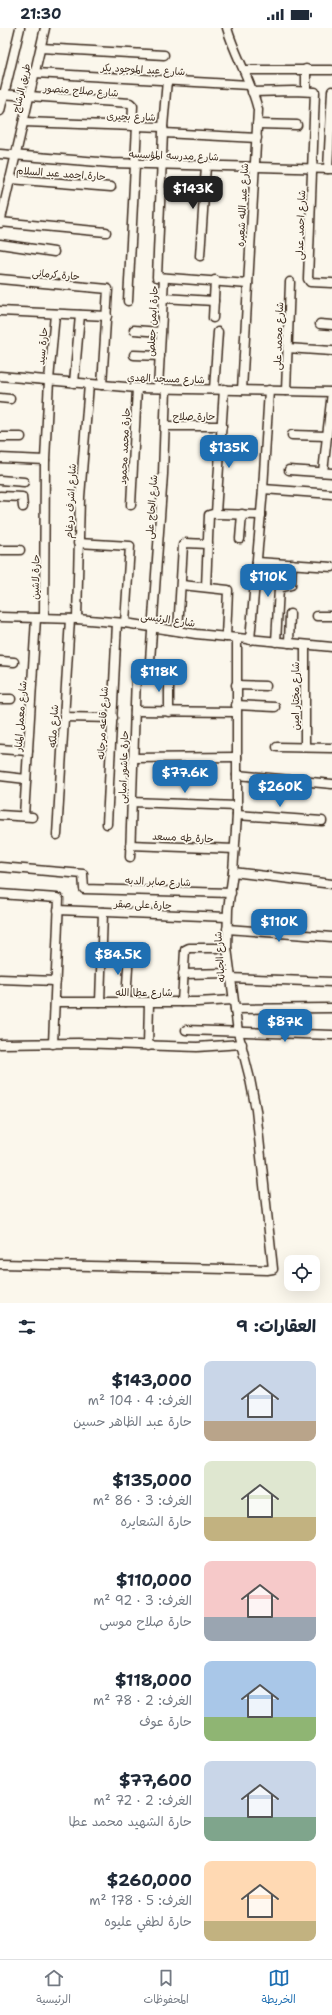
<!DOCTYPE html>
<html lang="ar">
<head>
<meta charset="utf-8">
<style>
	body { margin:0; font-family:"Shantell Sans","Playpen Sans Arabic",sans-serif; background:#f6f6f7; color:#1f2937; direction:rtl; height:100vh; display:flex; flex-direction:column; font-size:15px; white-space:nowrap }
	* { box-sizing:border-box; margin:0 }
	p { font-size:13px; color:#747a83 }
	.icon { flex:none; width:22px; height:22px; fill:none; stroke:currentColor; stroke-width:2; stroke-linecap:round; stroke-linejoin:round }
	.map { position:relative; height:1275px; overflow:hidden; direction:ltr }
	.details { display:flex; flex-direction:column; background:#fff; flex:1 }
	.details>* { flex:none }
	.fabs { position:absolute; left:284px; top:1227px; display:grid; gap:8px }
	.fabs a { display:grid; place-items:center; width:36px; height:36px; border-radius:8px; background:#fff; box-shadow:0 4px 16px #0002; font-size:20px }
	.price { position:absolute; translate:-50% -34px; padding:0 9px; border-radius:8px; background:#1f6fb2; color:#fff; font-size:13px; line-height:26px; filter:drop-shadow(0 1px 2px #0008) }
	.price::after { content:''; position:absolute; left:50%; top:24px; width:12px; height:9px; margin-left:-6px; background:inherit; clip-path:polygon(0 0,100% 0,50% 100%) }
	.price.on { background:#222; color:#fff }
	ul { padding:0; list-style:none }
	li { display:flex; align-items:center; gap:12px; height:100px; padding:0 16px }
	li span { display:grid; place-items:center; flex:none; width:112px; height:80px; border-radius:8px; color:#555 }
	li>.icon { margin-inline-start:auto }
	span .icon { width:48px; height:48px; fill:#fffc; stroke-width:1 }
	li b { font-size:17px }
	h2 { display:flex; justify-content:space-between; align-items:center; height:48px; padding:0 16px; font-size:17px }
	.status { display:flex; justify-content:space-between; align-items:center; height:28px; padding:0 20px; background:#fff; direction:ltr }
	.status svg { height:11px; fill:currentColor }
	.tab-bar { display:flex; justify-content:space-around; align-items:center; height:56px; border-top:1px solid #e0e1e3; background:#fff; font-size:11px; color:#747a83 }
	.tab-bar a { display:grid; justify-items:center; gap:2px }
	.tab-bar .on { color:#1f6fb2 }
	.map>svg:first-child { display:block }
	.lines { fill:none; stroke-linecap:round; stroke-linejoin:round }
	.street-casing { stroke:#3b2a1e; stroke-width:11 }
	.street { stroke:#fbf7ec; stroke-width:8 }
	.labels { text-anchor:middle; stroke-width:3.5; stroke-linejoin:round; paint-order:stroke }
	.street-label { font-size:10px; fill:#3b2a1e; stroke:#fbf7ec }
</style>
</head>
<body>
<div class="status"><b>21:30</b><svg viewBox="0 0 49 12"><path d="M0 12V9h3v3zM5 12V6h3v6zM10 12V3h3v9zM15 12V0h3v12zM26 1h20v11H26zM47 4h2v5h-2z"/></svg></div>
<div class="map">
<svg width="332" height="1275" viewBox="0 0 332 1275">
	<rect width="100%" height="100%" fill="#fbf7ec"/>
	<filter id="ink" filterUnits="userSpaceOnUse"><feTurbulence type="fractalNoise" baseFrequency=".025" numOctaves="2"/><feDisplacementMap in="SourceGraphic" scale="8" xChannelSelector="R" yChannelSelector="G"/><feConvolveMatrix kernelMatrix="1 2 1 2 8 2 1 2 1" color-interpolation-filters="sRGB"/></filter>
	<g filter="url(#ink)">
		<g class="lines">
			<g class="street-casing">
				<g id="street">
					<path d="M 227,0 C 235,28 252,54 258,82 L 242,362"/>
					<path d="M 41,20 L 164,27"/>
					<path d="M 244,42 L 332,42"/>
					<path d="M 35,45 L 249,57"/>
					<path d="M 306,63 L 306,41"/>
					<path d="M 252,64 L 293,63 L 315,64 L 308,251 L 310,254 L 332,255"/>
					<path d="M 0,66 L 130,75 L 133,78 L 132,98"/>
					<path d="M 0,83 L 20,0"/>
					<path d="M 24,94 L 163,99 L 164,105 L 257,110"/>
					<path d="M 257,96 L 297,97"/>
					<path d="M 163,99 L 167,52"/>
					<path d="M 163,104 L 157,249 L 248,256"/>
					<path d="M 0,126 L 111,135 L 332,141"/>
					<path d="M 328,141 L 332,63"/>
					<path d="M 10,151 L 111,159"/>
					<path d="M 0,194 L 106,204"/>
					<path d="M 0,195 L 45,0"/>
					<path d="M 0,216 L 54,224"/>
					<path d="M 200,228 L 206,138"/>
					<path d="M 0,251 L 108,261 L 102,357"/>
					<path d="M 163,270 L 214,273"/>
					<path d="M 128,273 L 137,98"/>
					<path d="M 0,283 L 107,288"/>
					<path d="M 213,290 L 215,252"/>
					<path d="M 320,296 L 332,297"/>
					<path d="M 134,302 L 161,304"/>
					<path d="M 287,320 L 332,323"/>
					<path d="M 134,327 L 160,328"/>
					<path d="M 0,348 L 137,360 L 332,364"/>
					<path d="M 74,355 L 80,287"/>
					<path d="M 158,360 L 164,250"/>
					<path d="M 214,361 L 218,304"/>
					<path d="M 286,363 L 290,254"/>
					<path d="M 0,370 L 10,371"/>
					<path d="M 165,398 L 222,398"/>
					<path d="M 292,407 L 327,408"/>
					<path d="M 0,409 L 21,409"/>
					<path d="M 0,430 L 45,432"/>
					<path d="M 289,442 L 332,445"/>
					<path d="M 323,444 L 332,364"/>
					<path d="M 0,452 L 24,454"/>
					<path d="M 263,461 L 332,466"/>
					<path d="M 0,468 L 22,469 L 23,479"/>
					<path d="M 131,477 L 137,360"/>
					<path d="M 216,486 L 261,487"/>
					<path d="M 240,511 L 242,486"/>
					<path d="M 78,515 L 130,518 L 125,595"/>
					<path d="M 0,522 L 20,522"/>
					<path d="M 257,534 L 332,539"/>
					<path d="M 182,557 L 228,562 L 226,609"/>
					<path d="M 206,559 L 209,487 L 216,485 L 224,361"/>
					<path d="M 317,588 L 332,588"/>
					<path d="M 0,589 L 77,591 L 125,595 L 196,606 L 332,619"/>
					<path d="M 44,590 L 45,432 L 49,352 L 55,286"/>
					<path d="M 77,591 L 80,469 L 89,356"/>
					<path d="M 178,603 L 183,517 L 185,515 L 208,516"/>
					<path d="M 250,612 L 263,461 L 269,362"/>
					<path d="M 276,614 L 279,560 L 291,557 L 292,536"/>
					<path d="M 289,615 L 290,586"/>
					<path d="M 0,633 L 14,634"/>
					<path d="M 149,647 L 163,446 L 166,361"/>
					<path d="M 236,657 L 266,658"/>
					<path d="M 0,671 L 11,671"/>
					<path d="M 236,677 L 275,679"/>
					<path d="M 135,683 L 236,684"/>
					<path d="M 64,689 L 113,690"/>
					<path d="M 277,719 L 332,720"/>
					<path d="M 305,719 L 305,617"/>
					<path d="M 0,721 L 28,723"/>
					<path d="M 133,730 L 237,729"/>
					<path d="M 237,747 L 332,756"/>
					<path d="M 0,748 L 26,751"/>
					<path d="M 131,774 L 237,778"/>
					<path d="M 0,787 L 32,789"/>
					<path d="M 237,787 L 322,793"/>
					<path d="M 24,788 L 36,590"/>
					<path d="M 107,796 L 117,595"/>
					<path d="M 57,807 L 70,591"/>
					<path d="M 130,817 L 235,821"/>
					<path d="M 130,829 L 136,648 L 169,646 L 169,684"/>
					<path d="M 0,839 L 83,846 L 84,861 L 231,865"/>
					<path d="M 233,844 L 332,856"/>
					<path d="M 0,866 L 57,870 L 59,871 L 53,1016"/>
					<path d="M 58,882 L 227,889"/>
					<path d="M 227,901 L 332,909"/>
					<path d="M 183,946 L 230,945"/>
					<path d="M 230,950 L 332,954"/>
					<path d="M 0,951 L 56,953"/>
					<path d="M 56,974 L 197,974 L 233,972"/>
					<path d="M 100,974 L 103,884"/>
					<path d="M 126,974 L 129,923"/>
					<path d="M 182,974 L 185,922 L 189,920 L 227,920"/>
					<path d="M 235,981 L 332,980"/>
					<path d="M 186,1002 L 332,1007"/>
					<path d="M 0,1016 L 78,1015 L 197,1019 L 242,1016"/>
					<path d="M 148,1018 L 149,974"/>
					<path d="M 0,1236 L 267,1242 L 273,1241 L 256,1082 L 250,1051 L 238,1004 L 227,920 L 228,881 L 233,844 L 237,787 L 237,610"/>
				</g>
			</g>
			<use href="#street" class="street"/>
		</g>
	</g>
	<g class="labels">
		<g class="street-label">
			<text transform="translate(143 41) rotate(3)" y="4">شارع عبد الموجود بكر</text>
			<text transform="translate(21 60) rotate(-77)" y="4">طريق الرشاح</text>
			<text transform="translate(81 62) rotate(4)" y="4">شارع صلاح منصور</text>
			<text transform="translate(131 88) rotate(2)" y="4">شارع بحيرى</text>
			<text transform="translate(174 127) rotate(2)" y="4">شارع مدرسه المؤسسه</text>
			<text transform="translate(61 145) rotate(4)" y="4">حارة احمد عبد السلام</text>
			<text transform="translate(242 177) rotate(-87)" y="4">شارع عبد الله شعيره</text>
			<text transform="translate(300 197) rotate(-88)" y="4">شارع احمد عدلى</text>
			<text transform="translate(56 246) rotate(5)" y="4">حارة كرمانى</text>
			<text transform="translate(152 293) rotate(-87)" y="4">حارة ايمن جعلص</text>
			<text transform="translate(278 308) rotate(-88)" y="4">شارع محمد على</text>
			<text transform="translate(42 318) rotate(-85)" y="4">حارة سيد</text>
			<text transform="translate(166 350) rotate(2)" y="4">شارع مسجد الهدي</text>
			<text x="194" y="392">حارة صلاح</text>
			<text transform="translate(124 418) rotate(-87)" y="4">حارة محمد محمود</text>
			<text transform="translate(70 473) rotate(-87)" y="4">شارع اشرف درغام</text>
			<text transform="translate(151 479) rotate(-86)" y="4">شارع الحاج على</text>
			<text transform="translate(35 549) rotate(-89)" y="4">حارة لاشين</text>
			<text transform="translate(168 591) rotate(8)" y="4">شارع الرئيسى</text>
			<text transform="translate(295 668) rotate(-90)" y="4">شارع مختار امين</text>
			<text transform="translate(20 688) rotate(-86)" y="4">شارع معمل المنار</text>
			<text transform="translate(102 695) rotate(-87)" y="4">شارع قاعه مرجانه</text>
			<text transform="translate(53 698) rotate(-87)" y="4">شارع ملكه</text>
			<text transform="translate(123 739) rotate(-88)" y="4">حارة عاشور امبابى</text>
			<text transform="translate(183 809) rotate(3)" y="4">حارة طه مسعد</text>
			<text transform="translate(158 853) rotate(2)" y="4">شارع صابر الدبه</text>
			<text transform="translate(143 876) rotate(2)" y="4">حارة على صقر</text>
			<text transform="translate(219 929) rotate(-94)" y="4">شارع الجبانه</text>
			<text x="144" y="968">شارع عطا الله</text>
		</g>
	</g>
</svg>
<div class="fabs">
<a><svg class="icon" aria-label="locate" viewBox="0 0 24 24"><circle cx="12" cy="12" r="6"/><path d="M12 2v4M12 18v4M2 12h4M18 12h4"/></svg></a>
</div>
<b class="price on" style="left:193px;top:182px">$143K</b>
<b class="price" style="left:229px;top:441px">$135K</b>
<b class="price" style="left:268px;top:570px">$110K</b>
<b class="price" style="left:159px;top:665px">$118K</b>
<b class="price" style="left:185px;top:766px">$77.6K</b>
<b class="price" style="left:280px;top:780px">$260K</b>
<b class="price" style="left:279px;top:915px">$110K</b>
<b class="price" style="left:118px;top:948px">$84.5K</b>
<b class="price" style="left:285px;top:1015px">$87K</b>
</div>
<section class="details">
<h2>العقارات: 9<svg class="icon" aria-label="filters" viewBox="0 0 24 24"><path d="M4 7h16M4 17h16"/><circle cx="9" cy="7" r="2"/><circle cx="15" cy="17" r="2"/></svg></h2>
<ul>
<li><span style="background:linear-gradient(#c9d6e8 75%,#b9a48a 0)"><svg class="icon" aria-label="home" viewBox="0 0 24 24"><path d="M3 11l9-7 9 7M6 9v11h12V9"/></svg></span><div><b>$143,000</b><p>الغرف: 4 · 104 m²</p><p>حارة عبد الظاهر حسين</p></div></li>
<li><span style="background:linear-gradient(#dfe7d0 70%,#c2b280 0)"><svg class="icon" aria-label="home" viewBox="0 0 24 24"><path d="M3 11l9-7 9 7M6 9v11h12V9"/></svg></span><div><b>$135,000</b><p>الغرف: 3 · 86 m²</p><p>حارة الشعايره</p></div></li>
<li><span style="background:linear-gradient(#f6c9c9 70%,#9aa5b1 0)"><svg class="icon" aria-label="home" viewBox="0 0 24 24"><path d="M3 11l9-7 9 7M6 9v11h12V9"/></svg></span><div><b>$110,000</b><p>الغرف: 3 · 92 m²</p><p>حارة صلاح موسى</p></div></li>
<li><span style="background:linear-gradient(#a9c7e8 70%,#8fb573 0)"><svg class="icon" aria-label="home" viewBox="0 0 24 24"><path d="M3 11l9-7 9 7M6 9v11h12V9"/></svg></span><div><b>$118,000</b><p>الغرف: 2 · 78 m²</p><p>حارة عوف</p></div></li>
<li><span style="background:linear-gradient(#c9d6e8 70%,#7fa58c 0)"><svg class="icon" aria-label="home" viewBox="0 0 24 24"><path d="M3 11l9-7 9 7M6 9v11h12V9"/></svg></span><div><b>$77,600</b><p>الغرف: 2 · 72 m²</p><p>حارة الشهيد محمد عطا</p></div></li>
<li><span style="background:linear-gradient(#ffd9b3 75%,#c2b280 0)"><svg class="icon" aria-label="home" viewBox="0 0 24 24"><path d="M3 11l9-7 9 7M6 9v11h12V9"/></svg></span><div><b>$260,000</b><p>الغرف: 5 · 178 m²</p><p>حارة لطفي عليوه</p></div></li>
</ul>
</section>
<nav class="tab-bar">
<a class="on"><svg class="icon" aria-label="map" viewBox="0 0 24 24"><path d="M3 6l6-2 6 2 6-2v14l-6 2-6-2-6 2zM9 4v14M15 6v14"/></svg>الخريطة</a>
<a><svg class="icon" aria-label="saved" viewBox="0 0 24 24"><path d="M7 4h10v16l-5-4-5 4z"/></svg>المحفوظات</a>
<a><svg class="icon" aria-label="home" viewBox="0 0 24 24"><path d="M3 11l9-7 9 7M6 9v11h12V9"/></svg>الرئيسية</a>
</nav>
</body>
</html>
